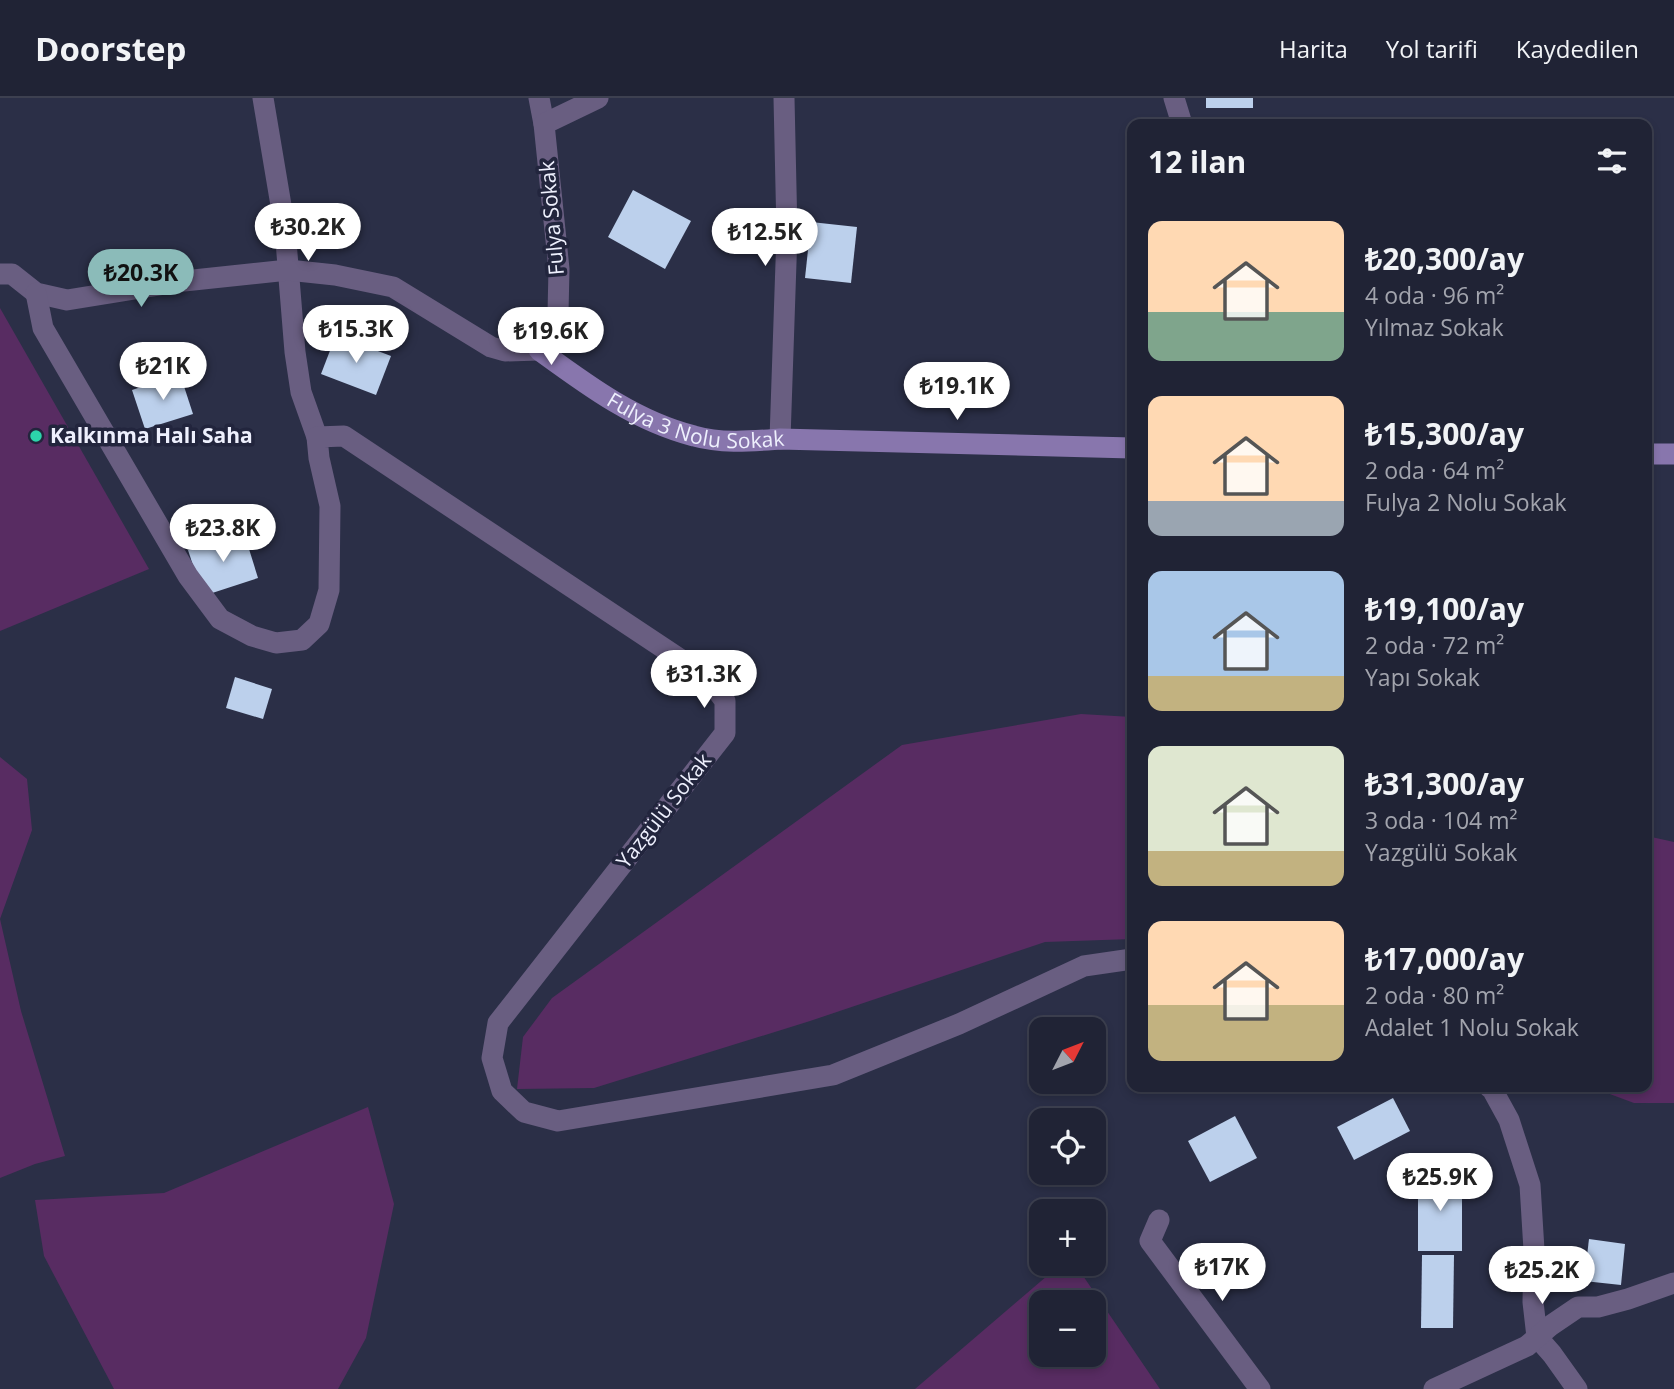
<!DOCTYPE html>
<html lang="tr">
<head>
<meta charset="utf-8">
<style>
	body { margin:0; font-family:"Open Sans",sans-serif; background:#282b3d; color:#f1f3f6; height:100vh; display:flex; flex-direction:column; font-size:26px; white-space:nowrap }
	* { box-sizing:border-box; margin:0 }
	p { font-size:23px; color:#a2a4ad }
	.icon { flex:none; width:38px; height:38px; fill:none; stroke:currentColor; stroke-width:2; stroke-linecap:round; stroke-linejoin:round }
	.map { position:relative; flex:1; overflow:hidden }
	.drawer { position:absolute; left:1127px; top:21px; width:525px; height:973px; display:flex; flex-direction:column; background:#202335; border-radius:14px; box-shadow:0 4px 10px #0003,0 0 0 2px #3d4050 }
	.drawer>* { flex:none }
	.needle { width:46px; rotate:48deg }
	.controls { position:absolute; left:1029px; top:919px; display:grid; gap:14px }
	.controls a { display:grid; place-items:center; width:77px; height:77px; border-radius:14px; background:#202335; box-shadow:0 4px 10px #0003,0 0 0 2px #3d4050; font-size:35px }
	.price { position:absolute; translate:-50% -60px; padding:0 16px; border-radius:24px; background:#fff; color:#222; font-size:23px; line-height:46px; filter:drop-shadow(0 2px 4px #0008) }
	.price::after { content:''; position:absolute; left:50%; top:42px; width:21px; height:16px; margin-left:-10px; background:inherit; clip-path:polygon(0 0,100% 0,50% 100%) }
	.price.selected { background:#8bbbb9; color:#111 }
	ul { padding:0; list-style:none }
	li { display:flex; align-items:center; gap:21px; height:175px; padding:0 21px }
	li span { display:grid; place-items:center; flex:none; width:196px; height:140px; border-radius:14px; color:#555 }
	li>.icon { margin-inline-start:auto }
	span .icon { width:84px; height:84px; fill:#fffc; stroke-width:1 }
	li b { font-size:30px }
	h2 { display:flex; justify-content:space-between; align-items:center; height:84px; padding:0 21px; font-size:30px }
	header { display:flex; align-items:center; gap:42px; box-sizing:border-box; height:98px; padding:0 35px; background:#202335; border-bottom:2px solid #3d4050 }
	header strong { font-size:33px }
	nav { display:flex; gap:38px; margin-inline-start:auto; font-size:24px }
	.map>svg:first-child { display:block }
	.green { fill:#582c62; fill-rule:evenodd }
	.building { fill:#bcd0ec }
	.lines { fill:none; stroke-linecap:round; stroke-linejoin:round }
	.street { stroke:#695e81; stroke-width:21 }
	.secondary { stroke:#8876ad; stroke-width:21 }
	.poi-dot { fill:#2cd5ab; stroke:#22253d; stroke-width:2.5 }
	.labels { text-anchor:middle; stroke-width:7; stroke-linejoin:round; paint-order:stroke }
	.street-label { font-size:21px; fill:#eef0fd; stroke:#22253d }
	.poi-label { font-size:21px; font-weight:bold; fill:#eef0fd; stroke:#22253d; text-anchor:start }
</style>
</head>
<body>
<header>
<strong>Doorstep</strong>
<nav><a>Harita</a><a>Yol tarifi</a><a>Kaydedilen</a></nav>
</header>
<div class="map">
<svg width="1674" height="1291" viewBox="0 0 1674 1291">
	<rect width="100%" height="100%" fill="#2b2f47"/>
	<g class="green">
		<path d="M 0,210 L 149,471 L 0,533 Z"/>
		<path d="M 1081,616 L 1132,619 L 1132,841 L 1045,844 L 810,923 L 594,990 L 517,991 L 523,939 L 552,900 L 902,647 Z"/>
		<path d="M 0,659 L 27,681 L 32,732 L 0,821 L 21,913 L 65,1058 L 35,1066 L 0,1080 Z"/>
		<path d="M 1647,738 L 1674,744 L 1674,1005 L 1634,1005 L 1591,989 L 1647,989 Z"/>
		<path d="M 368,1009 L 394,1106 L 366,1240 L 338,1291 L 114,1291 L 44,1158 L 35,1102 L 164,1095 Z"/>
		<path d="M 1061,1166 L 1075,1166 L 1160,1291 L 915,1291 ZM 1094,1204 L 1094,1256 L 1041,1256 L 1041,1204 Z"/>
	</g>
	<g class="building">
		<rect x="1206" y="0" width="47" height="10"/>
		<path d="M 633,92 L 691,123 L 665,171 L 608,139 Z"/>
		<path d="M 811,124 L 857,129 L 851,185 L 805,180 Z"/>
		<path d="M 336,237 L 391,258 L 376,297 L 321,276 Z"/>
		<path d="M 180,276 L 193,316 L 145,331 L 132,292 Z"/>
		<path d="M 244,435 L 258,480 L 203,498 L 188,452 Z"/>
		<path d="M 235,579 L 272,591 L 263,621 L 226,610 Z"/>
		<path d="M 1393,1000 L 1410,1033 L 1354,1062 L 1337,1029 Z"/>
		<path d="M 1235,1018 L 1257,1060 L 1210,1084 L 1188,1043 Z"/>
		<path d="M 1418,1076 L 1462,1077 L 1462,1153 L 1418,1153 Z"/>
		<path d="M 1589,1141 L 1625,1146 L 1621,1187 L 1584,1183 Z"/>
		<path d="M 1422,1157 L 1454,1157 L 1453,1230 L 1421,1230 Z"/>
	</g>
	<g class="lines">
		<g class="street">
			<path d="M 263,0 L 285,131 L 295,254 L 301,294 L 317,339"/>
			<path d="M 539,0 L 544,26"/>
			<path d="M 1174,0 L 1182,26"/>
			<path d="M 0,176 L 12,176 L 36,195 L 67,202 L 184,183 L 288,172 L 335,177 L 393,189 L 491,249 L 505,253 L 539,252 L 552,233 L 558,215 L 559,171 L 544,26 L 598,0"/>
			<path d="M 36,195 L 43,230 L 188,478 L 220,521 L 252,538 L 276,545 L 302,542 L 319,526 L 329,492 L 330,408 L 319,360 L 317,339 L 344,338 L 707,579 L 725,603 L 725,635 L 498,925 L 492,960 L 502,993 L 524,1014 L 558,1023 L 833,977 L 959,926 L 1084,868 L 1132,861"/>
			<path d="M 780,341 L 787,135 L 784,0"/>
			<path d="M 1489,989 L 1492,991 L 1509,1022 L 1530,1087 L 1534,1152 L 1533,1204 L 1537,1239 L 1552,1256 L 1577,1291"/>
			<path d="M 1159,1122 L 1150,1143 L 1260,1291"/>
			<path d="M 1434,1291 L 1527,1248 L 1550,1228 L 1578,1209 L 1598,1209 L 1628,1201 L 1674,1185"/>
		</g>
		<g class="secondary">
			<path id="s1" d="M 539,252 C 587,287 635,323 694,338 C 722,346 752,343 780,341 L 1132,350"/>
			<path d="M 1647,356 L 1674,356"/>
		</g>
	</g>
	<circle class="poi-dot" cx="36" cy="338" r="7"/>
	<g class="labels">
		<g class="street-label">
			<text transform="translate(552 120) rotate(-95)" y="7">Fulya Sokak</text>
			<text dy="7" stroke="none"><textPath href="#s1" startOffset="177">Fulya 3 Nolu Sokak</textPath></text>
			<text transform="translate(664 713) rotate(-52)" y="7">Yazgülü Sokak</text>
		</g>
		<g class="poi-label">
			<text x="50" y="345">Kalkınma Halı Saha</text>
		</g>
	</g>
</svg>
<div class="controls">
<a><svg class="needle" viewBox="-14 -14 28 28"><path d="M0-13l5 13h-10z" fill="#e53935"/><path d="M0 13l5-13h-10z" fill="#a2a4ad"/></svg></a>
<a><svg class="icon" aria-label="locate" viewBox="0 0 24 24"><circle cx="12" cy="12" r="6"/><path d="M12 2v4M12 18v4M2 12h4M18 12h4"/></svg></a>
<a>+</a>
<a>−</a>
</div>
<b class="price" style="left:308px;top:165px">₺30.2K</b>
<b class="price" style="left:765px;top:170px">₺12.5K</b>
<b class="price selected" style="left:141px;top:211px">₺20.3K</b>
<b class="price" style="left:356px;top:267px">₺15.3K</b>
<b class="price" style="left:551px;top:269px">₺19.6K</b>
<b class="price" style="left:163px;top:304px">₺21K</b>
<b class="price" style="left:957px;top:324px">₺19.1K</b>
<b class="price" style="left:223px;top:466px">₺23.8K</b>
<b class="price" style="left:704px;top:612px">₺31.3K</b>
<b class="price" style="left:1440px;top:1115px">₺25.9K</b>
<b class="price" style="left:1222px;top:1205px">₺17K</b>
<b class="price" style="left:1542px;top:1208px">₺25.2K</b>
<section class="drawer">
<h2>12 ilan<svg class="icon" aria-label="filters" viewBox="0 0 24 24"><path d="M4 7h16M4 17h16"/><circle cx="9" cy="7" r="2"/><circle cx="15" cy="17" r="2"/></svg></h2>
<ul>
<li><span style="background:linear-gradient(#ffd9b3 65%,#7fa58c 0)"><svg class="icon" aria-label="home" viewBox="0 0 24 24"><path d="M3 11l9-7 9 7M6 9v11h12V9"/></svg></span><div><b>₺20,300/ay</b><p>4 oda · 96 m²</p><p>Yılmaz Sokak</p></div></li>
<li><span style="background:linear-gradient(#ffd9b3 75%,#9aa5b1 0)"><svg class="icon" aria-label="home" viewBox="0 0 24 24"><path d="M3 11l9-7 9 7M6 9v11h12V9"/></svg></span><div><b>₺15,300/ay</b><p>2 oda · 64 m²</p><p>Fulya 2 Nolu Sokak</p></div></li>
<li><span style="background:linear-gradient(#a9c7e8 75%,#c2b280 0)"><svg class="icon" aria-label="home" viewBox="0 0 24 24"><path d="M3 11l9-7 9 7M6 9v11h12V9"/></svg></span><div><b>₺19,100/ay</b><p>2 oda · 72 m²</p><p>Yapı Sokak</p></div></li>
<li><span style="background:linear-gradient(#dfe7d0 75%,#c2b280 0)"><svg class="icon" aria-label="home" viewBox="0 0 24 24"><path d="M3 11l9-7 9 7M6 9v11h12V9"/></svg></span><div><b>₺31,300/ay</b><p>3 oda · 104 m²</p><p>Yazgülü Sokak</p></div></li>
<li><span style="background:linear-gradient(#ffd9b3 60%,#c2b280 0)"><svg class="icon" aria-label="home" viewBox="0 0 24 24"><path d="M3 11l9-7 9 7M6 9v11h12V9"/></svg></span><div><b>₺17,000/ay</b><p>2 oda · 80 m²</p><p>Adalet 1 Nolu Sokak</p></div></li>
</ul>
</section>
</div>
</body>
</html>
